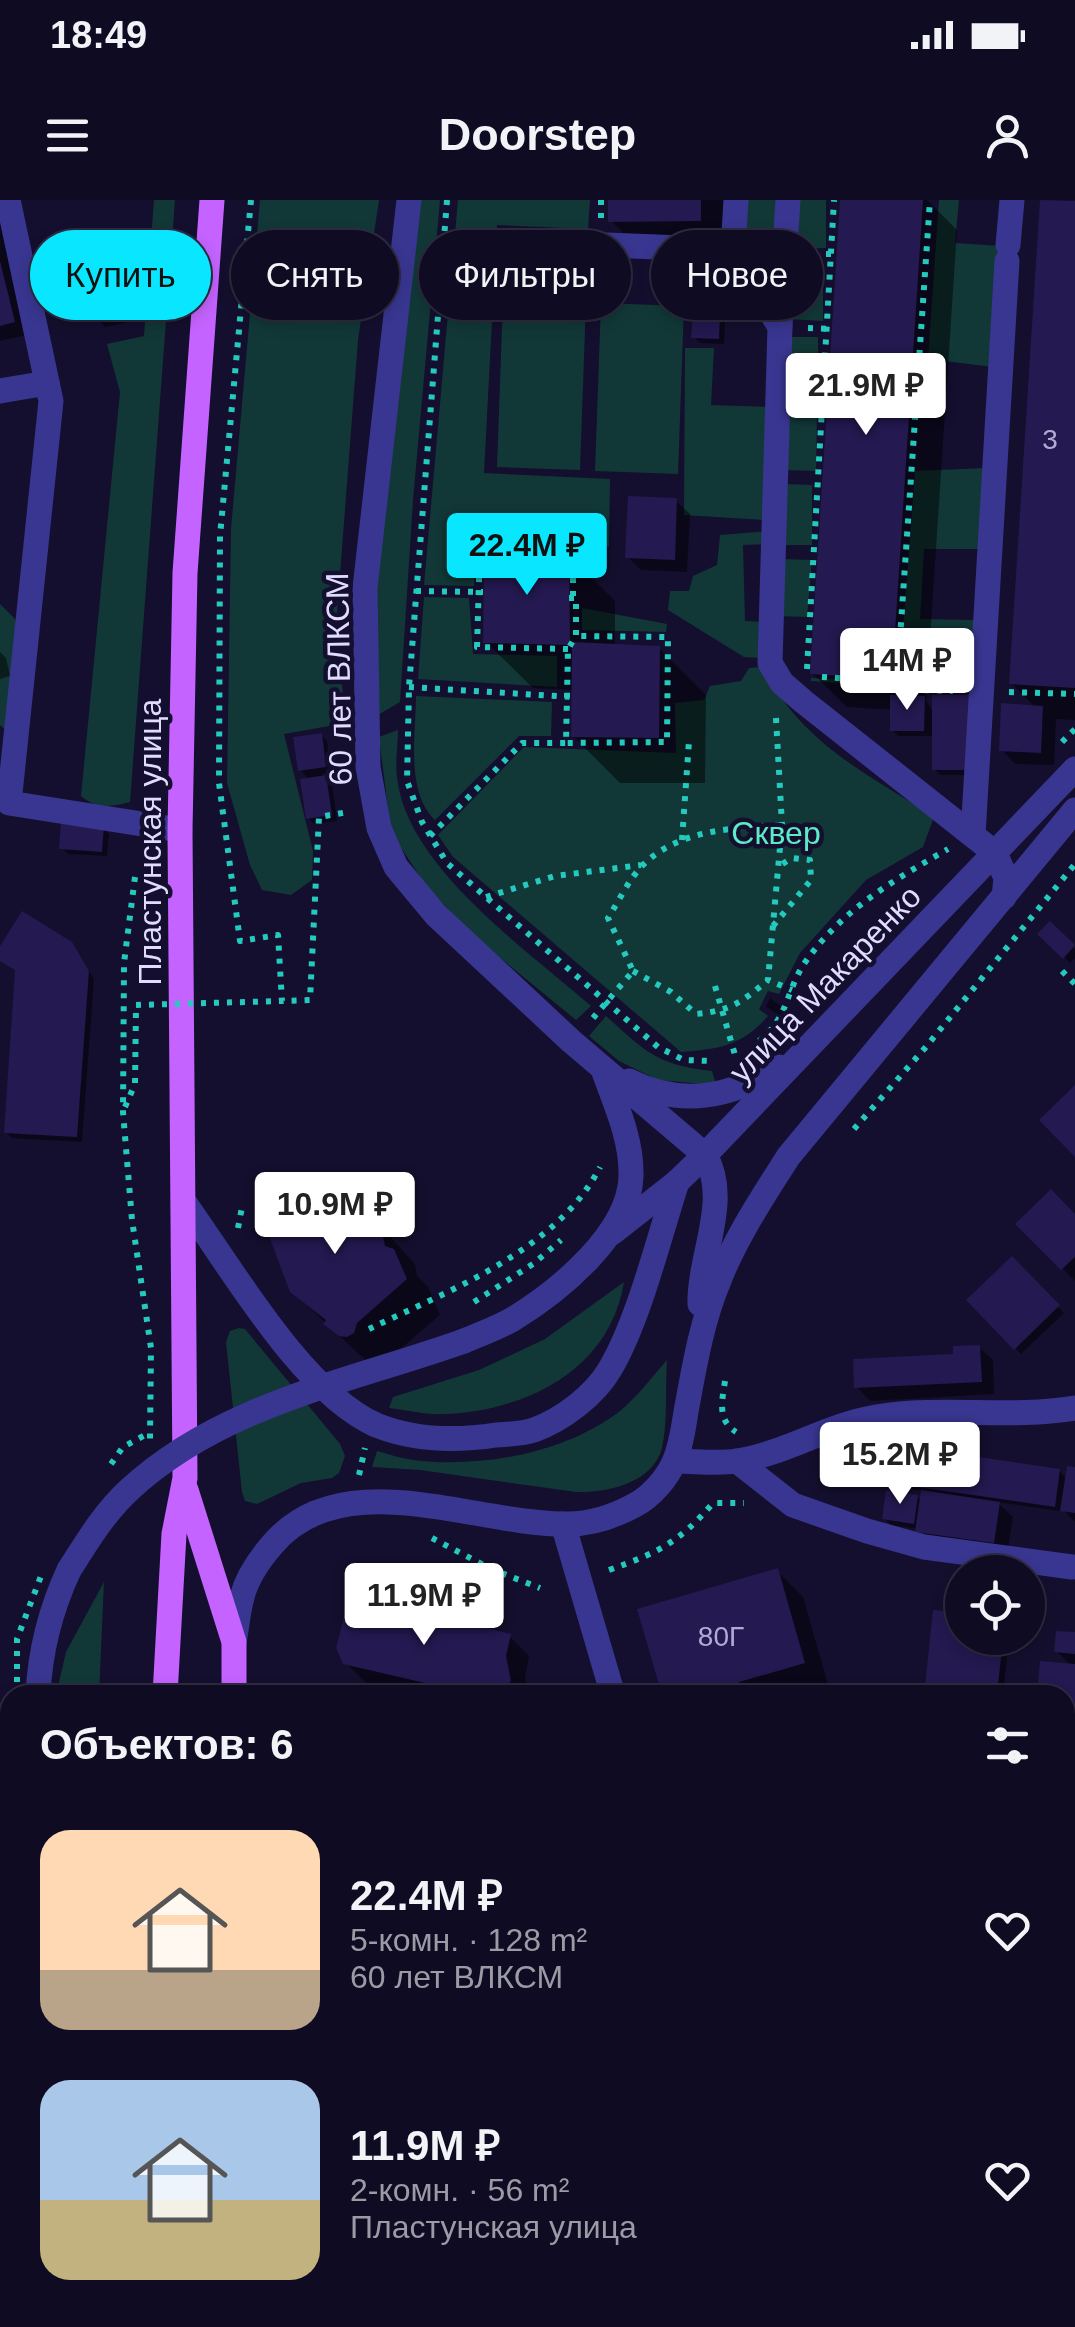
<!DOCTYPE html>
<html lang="ru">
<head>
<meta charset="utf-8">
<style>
	body { margin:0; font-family:Helvetica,sans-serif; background:#18142a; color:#f1f3f6; height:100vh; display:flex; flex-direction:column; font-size:38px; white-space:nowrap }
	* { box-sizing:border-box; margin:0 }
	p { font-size:32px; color:#9b9ba5 }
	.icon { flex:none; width:55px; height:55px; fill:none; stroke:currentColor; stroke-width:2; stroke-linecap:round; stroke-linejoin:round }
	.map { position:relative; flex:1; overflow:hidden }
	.side { position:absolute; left:0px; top:1485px; width:1075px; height:642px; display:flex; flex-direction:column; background:#0f0b22; border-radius:30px 30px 0 0; box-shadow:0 5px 15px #0003,0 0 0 2px #2f2b40 }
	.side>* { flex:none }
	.banner { position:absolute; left:30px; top:30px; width:1015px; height:90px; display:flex; gap:20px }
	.fabs { position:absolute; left:945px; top:1355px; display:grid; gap:20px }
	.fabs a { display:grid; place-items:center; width:100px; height:100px; border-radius:50%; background:#0f0b22; box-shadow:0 5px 15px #0003,0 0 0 2px #2f2b40; font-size:50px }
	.price { position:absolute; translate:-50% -85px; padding:0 22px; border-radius:10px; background:#fff; color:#222; font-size:32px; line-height:65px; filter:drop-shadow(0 2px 5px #0008) }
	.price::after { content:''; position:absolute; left:50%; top:60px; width:30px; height:22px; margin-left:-15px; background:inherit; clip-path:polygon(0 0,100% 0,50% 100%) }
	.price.current { background:#08e7ff; color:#111 }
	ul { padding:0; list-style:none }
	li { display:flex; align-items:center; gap:30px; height:250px; padding:0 40px }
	li span { display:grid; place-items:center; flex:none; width:280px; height:200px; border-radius:30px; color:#555 }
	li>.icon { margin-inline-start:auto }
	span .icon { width:120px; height:120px; fill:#fffc; stroke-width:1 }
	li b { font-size:42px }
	h2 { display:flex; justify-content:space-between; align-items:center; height:120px; padding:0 40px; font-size:42px }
	.tag { padding:0 35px; border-radius:45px; background:#0f0b22; box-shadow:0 5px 15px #0003,0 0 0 2px #2f2b40; font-size:35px; line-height:90px }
	.tag.current { background:#08e7ff; color:#111 }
	.status { display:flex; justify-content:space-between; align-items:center; height:70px; padding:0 50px; background:#0f0b22; direction:ltr }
	.status svg { height:28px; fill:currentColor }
	header { display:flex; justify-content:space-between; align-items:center; height:130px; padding:0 40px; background:#0f0b22; font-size:45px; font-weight:800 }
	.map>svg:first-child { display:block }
	.green { fill:#113837 }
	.shadow { fill:#0007 }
	.building { fill:#241950 }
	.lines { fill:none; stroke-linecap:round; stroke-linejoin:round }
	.path { stroke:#25cabf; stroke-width:6; stroke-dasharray:5 8; stroke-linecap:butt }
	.minor { stroke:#393691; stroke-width:25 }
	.major { stroke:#c463ff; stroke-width:25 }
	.path-bridge { stroke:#25cabf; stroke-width:6; stroke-dasharray:5 8; stroke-linecap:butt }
	.minor-bridge { stroke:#393691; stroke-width:25 }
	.labels { text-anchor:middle; stroke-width:9; stroke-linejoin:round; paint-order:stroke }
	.number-label { font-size:28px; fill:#b0abd3 }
	.street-label { font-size:32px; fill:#dfdcff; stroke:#140f2e }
	.park-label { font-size:32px; fill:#5becc7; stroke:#140f2e }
</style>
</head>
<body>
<div class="status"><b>18:49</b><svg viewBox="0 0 49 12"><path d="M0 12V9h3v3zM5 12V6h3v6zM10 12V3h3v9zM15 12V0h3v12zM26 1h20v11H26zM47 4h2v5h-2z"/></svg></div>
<header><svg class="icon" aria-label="menu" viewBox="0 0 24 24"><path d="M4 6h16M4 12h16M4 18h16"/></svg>Doorstep<svg class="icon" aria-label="person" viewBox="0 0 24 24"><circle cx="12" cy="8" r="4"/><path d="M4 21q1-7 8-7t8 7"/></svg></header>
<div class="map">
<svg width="1075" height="2127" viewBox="0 0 1075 2127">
	<rect width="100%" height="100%" fill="#140f2e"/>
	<g class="green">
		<path d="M 154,0 L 175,0 L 130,602 C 112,607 96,609 81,596 L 120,192 L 107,144 L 144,136 Z"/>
		<path d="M 260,0 L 379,0 L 358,140 L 336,427 L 346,523 L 284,534 L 313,651 L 312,680 L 291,695 L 262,690 L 250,665 L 227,583 L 231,329 Z"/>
		<path d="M 411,0 L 440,0 L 413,300 L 400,502 L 378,515 L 373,393 Z"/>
		<path d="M 458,0 L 590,0 L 588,29 L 497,25 L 484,273 L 610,279 L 609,347 L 540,341 L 476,343 L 474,386 L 424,385 Z"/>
		<path d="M 742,0 L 778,0 L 773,99 L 741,43 Z"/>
		<path d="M 793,0 L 826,0 L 826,48 L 791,49 Z"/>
		<path d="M 939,0 L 959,0 L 955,43 L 1001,46 L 993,167 L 928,159 Z"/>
		<path d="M 789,63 L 823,64 L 823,121 L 787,119 Z"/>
		<path d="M 503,99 L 586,102 L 580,270 L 497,267 Z"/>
		<path d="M 601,103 L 684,106 L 678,274 L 595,271 Z"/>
		<path d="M 788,137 L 818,137 L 818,194 L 786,194 Z"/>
		<path d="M 685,148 L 714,148 L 711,205 L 770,207 L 765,320 L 684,315 Z"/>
		<path d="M 784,211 L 817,212 L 816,271 L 783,270 Z"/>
		<path d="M 986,268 L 980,349 L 924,349 L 920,419 L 976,420 L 975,484 L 899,487 L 811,481 L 811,478 L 899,483 L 915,271 Z"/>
		<path d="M 783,284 L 812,285 L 812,345 L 782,345 Z"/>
		<path d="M 769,331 L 768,344 L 743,345 L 745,421 L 766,422 L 762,458 L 744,457 L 668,410 L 670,391 L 689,391 L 693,376 L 717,365 L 720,335 Z"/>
		<path d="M 781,359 L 812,360 L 807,417 L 778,416 Z"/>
		<path d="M 424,397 L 469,398 L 473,454 L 557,456 L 557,487 L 418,479 Z"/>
		<path d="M 0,404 L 16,420 L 6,530 L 0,525 Z"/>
		<path d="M 582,408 L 667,424 L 666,432 L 582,430 Z"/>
		<path d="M 762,467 C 805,546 862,570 934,617 L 923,647 L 866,680 L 800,753 L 779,794 L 768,791 L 759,809 L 768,816 C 742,846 718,849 681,852 L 453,657 L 438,635 L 524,547 L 676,553 L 675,503 L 704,500 L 710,486 L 741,481 L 749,468 Z"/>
		<path d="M 416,496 L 552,502 L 551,536 L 519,536 L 435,620 C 405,591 416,534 416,496 Z"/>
		<path d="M 398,530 C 398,545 395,562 397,577 C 406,666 527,750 591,806 L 576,820 L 477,739 L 426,686 L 391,632 L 379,537 Z"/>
		<path d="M 606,816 C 646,852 657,865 712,871 L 716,885 L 658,880 L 619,861 L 589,836 Z"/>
		<path d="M 624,1082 C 610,1170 526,1211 444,1214 C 426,1215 407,1210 389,1208 L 393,1197 L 479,1170 L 545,1139 Z"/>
		<path d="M 239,1128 L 245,1129 L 340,1244 L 345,1256 L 339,1273 L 332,1278 L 301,1283 L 257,1304 L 245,1301 L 242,1292 L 226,1142 L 230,1131 Z"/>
		<path d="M 667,1160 C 665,1188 668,1221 662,1248 C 653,1283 607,1293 576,1292 L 420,1270 L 372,1267 L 377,1251 C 391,1255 407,1260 422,1261 C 487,1267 567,1252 620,1211 C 637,1197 652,1177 667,1160 Z"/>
		<path d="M 104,1382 L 99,1495 L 56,1495 L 66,1452 Z"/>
		<path d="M 0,1680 C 10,1735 16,1792 0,1847 Z"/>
	</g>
	<g class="shadow">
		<path d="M 611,0 L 746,0 L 747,67 L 658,67 L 611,21 Z"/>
		<path d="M 843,0 L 927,0 L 957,30 L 926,501 L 975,575 L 940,575 L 934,569 L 934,536 L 898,536 L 892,530 L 893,510 L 847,507 L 812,473 Z"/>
		<path d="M 1075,3 L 1075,520 L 1056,519 L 1054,565 L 1015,564 L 1002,550 L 1036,508 L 1011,483 Z"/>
		<path d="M 0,14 L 27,135 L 0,141 Z"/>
		<path d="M 540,32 L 554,45 L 552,86 L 514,85 L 501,72 Z"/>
		<path d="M 102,55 L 116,69 L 128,122 L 105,127 L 92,114 Z"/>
		<path d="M 718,116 L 725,122 L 724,144 L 700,143 L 694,137 Z"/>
		<path d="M 676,301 L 690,314 L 687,372 L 641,370 L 628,357 Z"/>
		<path d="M 568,354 L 615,401 L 615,446 L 659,448 L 706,495 L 705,583 L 620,583 L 573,536 L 574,490 L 533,488 L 486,442 Z"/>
		<path d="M 0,452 L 6,458 L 10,476 L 0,479 Z"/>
		<path d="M 321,535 L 327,541 L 331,573 L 322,574 L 332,584 L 337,621 L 314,624 L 308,618 L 310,580 L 300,570 Z"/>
		<path d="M 103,628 L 109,634 L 107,656 L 68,654 L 62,648 Z"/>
		<path d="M 1050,725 L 1075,749 L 1075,758 L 1070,763 L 1041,734 Z"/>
		<path d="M 0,750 L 77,752 L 94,779 L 82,942 L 12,938 L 6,932 L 17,771 L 0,760 Z"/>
		<path d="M 770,798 L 783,808 L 780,815 L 766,807 Z"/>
		<path d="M 340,983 L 415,1064 L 417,1076 L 428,1087 L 440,1115 L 376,1170 L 295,1094 L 283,1014 Z"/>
		<path d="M 1075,1017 L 1075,1081 L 1019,1024 Z"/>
		<path d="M 1012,1059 L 1064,1113 L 1021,1154 L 969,1100 Z"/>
		<path d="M 979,1147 L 993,1160 L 994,1194 L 870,1201 L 857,1187 Z"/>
		<path d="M 1075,1269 L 1075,1322 L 1061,1308 L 1060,1311 L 997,1302 L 1013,1317 L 1007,1355 L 931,1344 L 918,1329 L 891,1325 L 885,1319 L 917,1297 L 922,1302 L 923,1291 L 899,1288 L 893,1282 L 1059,1271 L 1067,1279 Z"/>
		<path d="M 777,1371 L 803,1397 L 829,1488 L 806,1495 L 665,1495 Z"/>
		<path d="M 935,1412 L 962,1415 L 962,1438 L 1009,1438 L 1003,1495 L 926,1495 Z"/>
		<path d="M 1075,1435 L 1075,1538 L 1065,1537 L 1065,1495 L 1039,1495 L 1072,1466 L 1056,1451 Z"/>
		<path d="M 509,1436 L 529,1456 L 525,1477 L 528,1495 L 417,1495 L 366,1483 L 345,1462 Z"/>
		<path d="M 1065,1698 L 1075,1699 L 1075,1812 L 1065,1811 Z"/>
	</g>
	<g class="building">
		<path d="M 608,0 L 701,0 L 701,21 L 608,22 Z"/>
		<path d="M 840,0 L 923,0 L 892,479 L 810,474 Z"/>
		<path d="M 1040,0 L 1075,1 L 1075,488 L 1009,484 Z"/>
		<path d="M 500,28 L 541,29 L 539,74 L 498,73 Z"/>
		<path d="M 103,53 L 116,110 L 90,115 L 77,58 Z"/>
		<path d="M 0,61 L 15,122 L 0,126 Z"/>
		<path d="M 693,112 L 720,113 L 719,139 L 691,138 Z"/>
		<path d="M 628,296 L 677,298 L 675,360 L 625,358 Z"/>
		<path d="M 484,351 L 569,352 L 570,445 L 483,443 Z"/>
		<path d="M 572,442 L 660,446 L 659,538 L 571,537 Z"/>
		<path d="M 890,495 L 925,496 L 924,531 L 890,531 Z"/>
		<rect x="932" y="495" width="38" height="75"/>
		<path d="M 1001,503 L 1043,506 L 1041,553 L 999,551 Z"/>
		<path d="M 322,533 L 326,567 L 298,571 L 293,537 Z"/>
		<path d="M 326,575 L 332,615 L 306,619 L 300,579 Z"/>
		<path d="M 61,623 L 104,625 L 102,652 L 59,649 Z"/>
		<path d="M 22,711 L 72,742 L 89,771 L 77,937 L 4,933 L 15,770 L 0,761 L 0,746 Z"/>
		<path d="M 1050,721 L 1075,745 L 1063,759 L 1037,734 Z"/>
		<path d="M 1075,885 L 1075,957 L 1039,920 Z"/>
		<path d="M 340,980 L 367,1009 L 366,1019 L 381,1026 L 385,1046 L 394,1049 L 407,1079 L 357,1123 L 354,1133 L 347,1137 L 339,1136 L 323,1124 L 326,1120 L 290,1092 L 265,1025 L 269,1013 L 282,1011 Z"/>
		<path d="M 1051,989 L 1075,1014 L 1075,1057 L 1061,1070 L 1015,1024 Z"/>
		<path d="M 1012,1056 L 1060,1105 L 1014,1150 L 966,1100 Z"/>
		<path d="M 980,1145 L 982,1182 L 854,1188 L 853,1159 L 953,1154 L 953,1146 Z"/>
		<path d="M 924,1249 L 1060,1269 L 1055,1307 L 890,1283 L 892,1265 L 922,1264 Z"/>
		<path d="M 1067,1266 L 1075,1267 L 1075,1313 L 1060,1311 Z"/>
		<path d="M 886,1290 L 918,1295 L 914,1324 L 882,1319 Z"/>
		<path d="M 921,1290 L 1000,1302 L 994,1343 L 915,1332 Z"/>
		<path d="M 778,1368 L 805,1463 L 739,1482 L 743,1495 L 662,1495 L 637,1409 Z"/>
		<path d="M 358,1398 L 511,1434 L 506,1456 L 511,1481 L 499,1495 L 477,1495 L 343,1464 L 336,1448 L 346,1409 Z"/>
		<path d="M 933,1410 L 962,1413 L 962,1438 L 1003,1438 L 997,1495 L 924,1495 Z"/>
		<path d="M 1056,1431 L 1075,1432 L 1075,1454 L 1054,1452 Z"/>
		<path d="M 1040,1461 L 1075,1464 L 1075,1527 L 1065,1526 L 1065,1495 L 1037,1495 Z"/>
		<path d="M 1065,1695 L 1075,1696 L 1075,1796 L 1065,1795 Z"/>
	</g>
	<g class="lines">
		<g class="path">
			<path d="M 251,0 L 220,336 L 219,583 L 240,741 L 278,735 L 282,801 L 310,800 L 319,617 L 348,612"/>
			<path d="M 447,0 L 409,487 L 407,581 L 422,622 L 447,663 L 658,847 L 684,860 L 711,861"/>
			<path d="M 601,0 L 601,20"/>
			<path d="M 813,54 L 837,54"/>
			<path d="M 808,128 L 832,129"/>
			<path d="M 803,203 L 827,204"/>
			<path d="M 416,391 L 483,392"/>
			<path d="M 569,398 L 576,398 L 576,436 L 568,449 L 566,543 L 667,542 L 668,437 L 576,436"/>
			<path d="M 568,449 L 477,447 L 480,348 L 573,349 L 573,398"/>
			<path d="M 807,469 L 834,0"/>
			<path d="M 822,477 L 897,482 L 930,0"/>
			<path d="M 409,487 L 572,497"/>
			<path d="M 885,489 L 953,491"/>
			<path d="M 1009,492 L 1075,494"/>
			<path d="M 776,518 L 782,625 L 768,780 L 792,790"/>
			<path d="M 1062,542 L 1075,529"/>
			<path d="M 430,636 L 522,543 L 566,543"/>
			<path d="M 682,640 L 689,541"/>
			<path d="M 135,677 L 124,763 L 123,912 L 132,1020 L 151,1148 L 150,1239"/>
			<path d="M 486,697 L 555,676 L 641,665"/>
			<path d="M 773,726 L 811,680 L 810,660 L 792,658 L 779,666"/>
			<path d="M 633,771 L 671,792 L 696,814 C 730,811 742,802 768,780"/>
			<path d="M 1062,771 L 1075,784"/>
			<path d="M 715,786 L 735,855"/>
			<path d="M 593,818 L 633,771 L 608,718 C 619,701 629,679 642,666 C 678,629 734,628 782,625"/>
			<path d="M 759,841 C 789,818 786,789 806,761 C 843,709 894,680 948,649"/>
			<path d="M 125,907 L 135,884 L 136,805"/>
			<path d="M 854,929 L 925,848 L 1075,664"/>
			<path d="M 238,1028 L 242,1007"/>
			<path d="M 474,1102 L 533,1064 L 561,1040"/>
			<path d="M 369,1129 C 448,1091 558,1050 600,967"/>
			<path d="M 725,1181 C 722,1201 717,1220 736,1232"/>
			<path d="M 359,1275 L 365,1248"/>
			<path d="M 432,1338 L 491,1369 L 540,1388"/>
			<path d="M 609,1370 C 657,1353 679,1343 713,1303 L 744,1303"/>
			<path d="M 0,1917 L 10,1884"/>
			<path d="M 0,1982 L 10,1952"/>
			<path d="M 175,2127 L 178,2118"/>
		</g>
		<g class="minor">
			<path d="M 8,0 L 51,201 L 9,603 L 180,630"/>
			<path d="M 409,0 L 365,388 L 368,567 L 379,628 L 396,667 L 436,715 L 571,841 L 705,955 C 731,1000 699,1055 700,1104"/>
			<path d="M 736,0 L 733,50 L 780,127 L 770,463 L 782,483 L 804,502 L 995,653 L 1006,678 L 1004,697"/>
			<path d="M 581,44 L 733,50"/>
			<path d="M 1008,45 L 1012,0"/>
			<path d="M 780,127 L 788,0"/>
			<path d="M 0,191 L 47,183"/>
			<path d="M 973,635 L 1007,61"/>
			<path d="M 629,881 C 681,907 730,898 779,867"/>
			<path d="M 184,1002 C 231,1067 302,1192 376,1225 C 413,1240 457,1241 496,1235 C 508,1234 523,1234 534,1230 C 562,1220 595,1195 610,1169 C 639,1120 659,1037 677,982"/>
			<path d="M 612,1033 L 677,982 L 705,955 L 1075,569"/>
			<path d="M 464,1141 C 480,1134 498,1128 513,1119 C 559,1091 630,1033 631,976 C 632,940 616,905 604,872"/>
			<path d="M 675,1261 C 695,1261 717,1264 737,1261 C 784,1254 828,1225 876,1217 C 942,1206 1009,1219 1075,1208"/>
			<path d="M 737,1261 L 793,1305 L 867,1331 L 924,1347 L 1072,1367"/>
			<path d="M 563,1324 L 613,1495"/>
			<path d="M 234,1442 C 237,1427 238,1411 242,1397 C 247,1377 259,1360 272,1345 C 341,1262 474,1324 563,1324 C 588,1325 613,1317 635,1305 C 652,1296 668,1277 675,1260 C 683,1241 684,1220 688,1201 C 695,1162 703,1119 718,1083 C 735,1038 763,997 788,957 L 1075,610"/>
			<path d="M 38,1495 C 40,1450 50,1411 69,1370"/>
			<path d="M 1065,1790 L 1075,1792"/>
			<path d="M 1065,1877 L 1075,1878"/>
			<path d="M 0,2046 L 10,2013"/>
			<path d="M 481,2127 L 485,2122 L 597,2127"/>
			<path d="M 982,2127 L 982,2118"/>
		</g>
		<g class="major">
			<path d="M 186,1290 L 234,1442 L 234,1495"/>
			<path d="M 165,1495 L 174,1334 L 185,1278 L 180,630 L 185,373 L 212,0"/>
			<path d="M 53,2127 L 56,2118"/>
			<path d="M 131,2127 L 134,2118"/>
		</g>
		<g class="path-bridge">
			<path d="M 136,805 L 282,801"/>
			<path d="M 111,1264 L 123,1247 L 147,1234"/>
			<path d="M 17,1495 L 17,1439 L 41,1376"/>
		</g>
		<path class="minor-bridge" d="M 69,1370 C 87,1342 104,1313 129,1290 C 222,1204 349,1182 464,1141"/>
	</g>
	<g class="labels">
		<g class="number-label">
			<text x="1050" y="249">3</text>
			<text x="721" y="1446">80Г</text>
		</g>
		<g class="street-label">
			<text transform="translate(339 479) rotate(-91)" y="11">60 лет ВЛКСМ</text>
			<text transform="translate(150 642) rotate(-90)" y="11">Пластунская улица</text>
			<text transform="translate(825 784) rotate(-46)" y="11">улица Макаренко</text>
		</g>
		<g class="park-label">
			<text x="776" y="644">Сквер</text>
		</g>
	</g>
</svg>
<div class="fabs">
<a><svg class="icon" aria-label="locate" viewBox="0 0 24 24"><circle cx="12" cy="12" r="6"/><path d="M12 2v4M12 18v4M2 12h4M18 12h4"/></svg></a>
</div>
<b class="price" style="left:866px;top:238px">21.9M ₽</b>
<b class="price current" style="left:527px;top:398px">22.4M ₽</b>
<b class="price" style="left:907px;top:513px">14M ₽</b>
<b class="price" style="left:335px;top:1057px">10.9M ₽</b>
<b class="price" style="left:900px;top:1307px">15.2M ₽</b>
<b class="price" style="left:424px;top:1448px">11.9M ₽</b>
<div class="banner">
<a class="tag current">Купить</a>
<a class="tag">Снять</a>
<a class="tag">Фильтры</a>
<a class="tag">Новое</a>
</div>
<section class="side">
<h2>Объектов: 6<svg class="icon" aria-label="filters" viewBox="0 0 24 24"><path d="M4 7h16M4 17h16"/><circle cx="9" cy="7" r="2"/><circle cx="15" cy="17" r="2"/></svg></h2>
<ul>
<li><span style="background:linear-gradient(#ffd9b3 70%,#b9a48a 0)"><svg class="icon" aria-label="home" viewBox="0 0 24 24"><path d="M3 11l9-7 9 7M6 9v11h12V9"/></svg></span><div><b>22.4M ₽</b><p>5-комн. · 128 m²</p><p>60 лет ВЛКСМ</p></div><svg class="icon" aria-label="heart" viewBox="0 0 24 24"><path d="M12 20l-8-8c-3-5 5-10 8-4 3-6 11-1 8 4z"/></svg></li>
<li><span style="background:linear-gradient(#a9c7e8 60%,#c2b280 0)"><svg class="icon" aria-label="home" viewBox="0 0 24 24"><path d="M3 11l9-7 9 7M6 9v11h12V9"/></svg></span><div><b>11.9M ₽</b><p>2-комн. · 56 m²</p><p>Пластунская улица</p></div><svg class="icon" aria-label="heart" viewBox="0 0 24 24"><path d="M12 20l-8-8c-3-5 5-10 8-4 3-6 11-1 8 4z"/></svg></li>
</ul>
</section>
</div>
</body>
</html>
